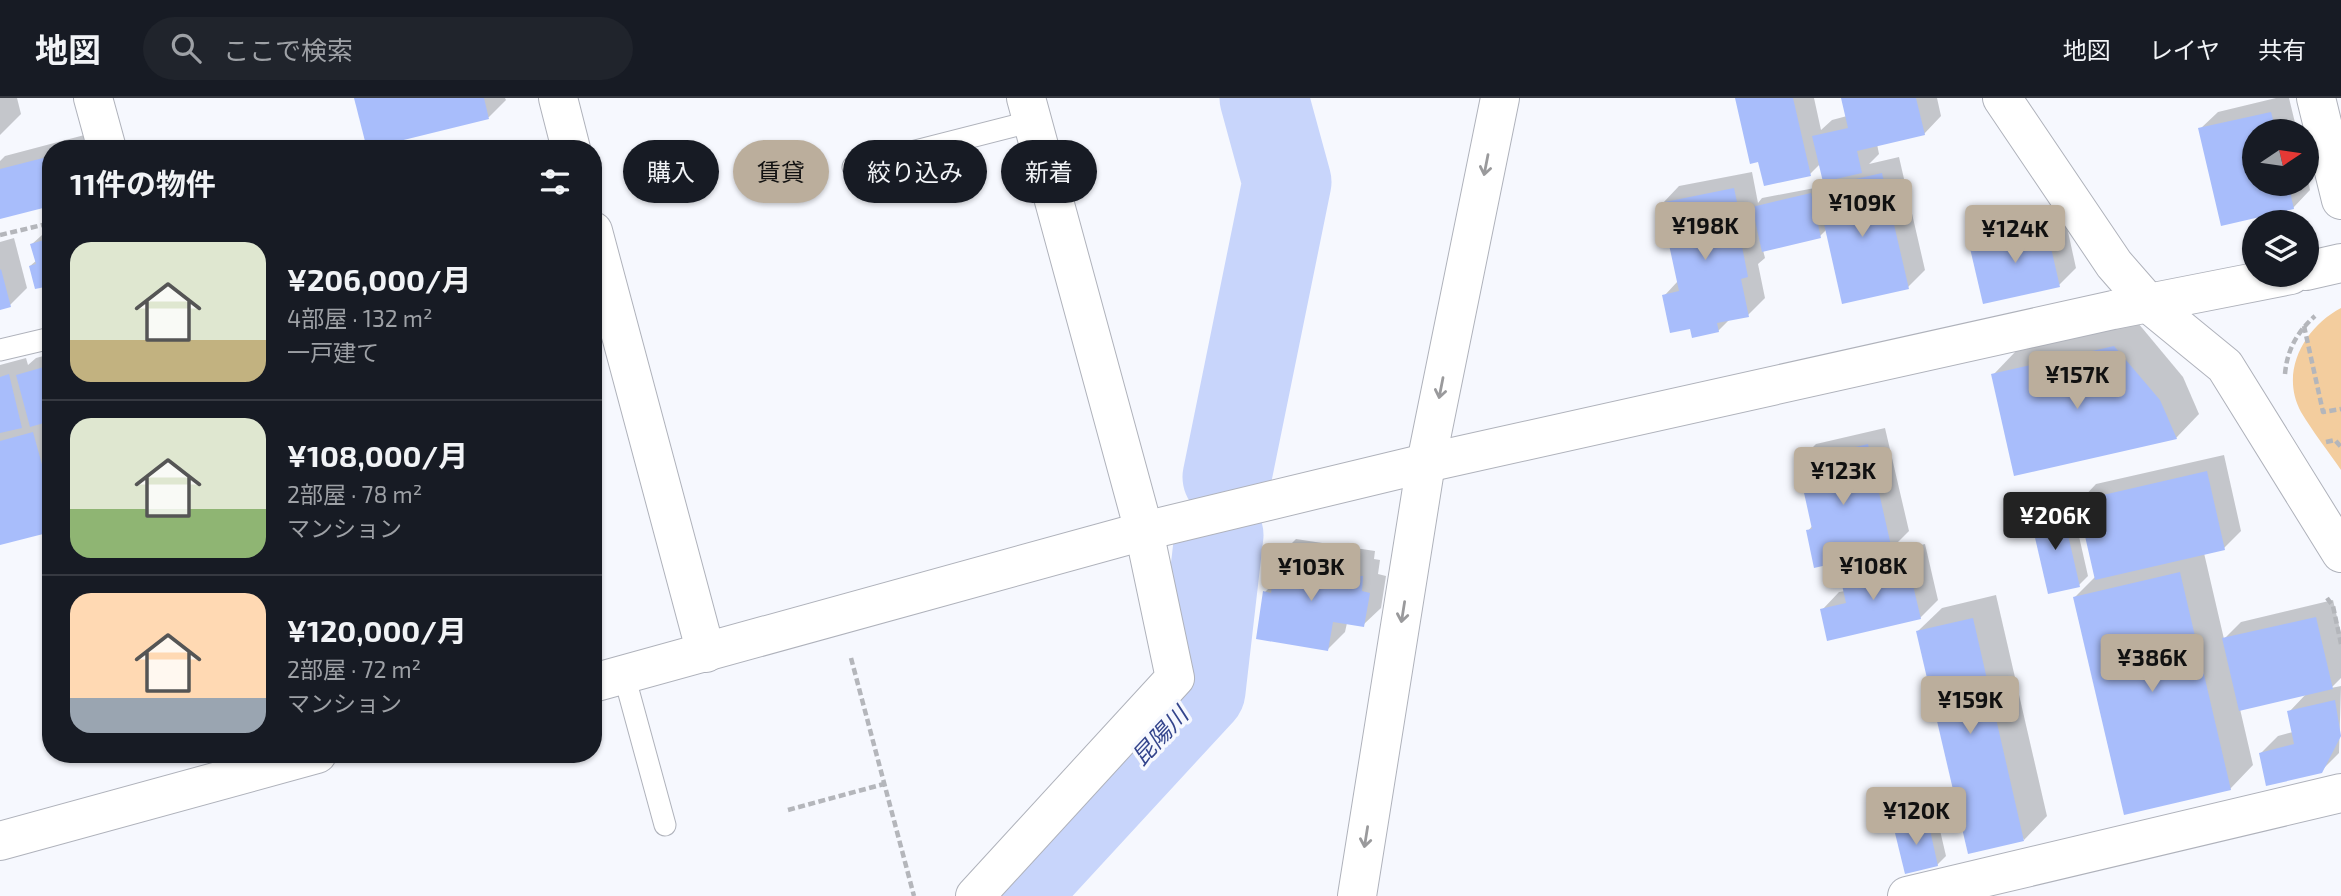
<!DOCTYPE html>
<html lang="ja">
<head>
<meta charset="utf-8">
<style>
	body { margin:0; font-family:"Exo 2","Noto Sans JP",sans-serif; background:#20242c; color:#f1f3f6; height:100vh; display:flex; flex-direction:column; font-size:26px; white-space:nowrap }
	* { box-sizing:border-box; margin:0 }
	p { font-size:23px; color:#9ea1a6 }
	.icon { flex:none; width:38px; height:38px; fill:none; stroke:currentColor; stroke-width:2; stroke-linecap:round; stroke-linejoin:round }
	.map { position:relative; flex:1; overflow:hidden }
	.details { position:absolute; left:42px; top:42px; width:560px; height:623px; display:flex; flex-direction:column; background:#171b24; border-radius:28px; box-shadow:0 2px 5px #0004 }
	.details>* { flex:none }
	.banner { position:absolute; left:623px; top:42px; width:665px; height:63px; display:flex; gap:14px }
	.needle { width:46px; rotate:77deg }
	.tools { position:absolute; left:2242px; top:21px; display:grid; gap:14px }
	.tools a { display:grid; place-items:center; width:77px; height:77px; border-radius:50%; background:#171b24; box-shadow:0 2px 5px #0004; font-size:35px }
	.price { position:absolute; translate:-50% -60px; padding:0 16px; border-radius:7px; background:#bbae9c; color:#111; font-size:23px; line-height:46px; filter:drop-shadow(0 2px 4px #0008) }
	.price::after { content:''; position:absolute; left:50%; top:42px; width:21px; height:16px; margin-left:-10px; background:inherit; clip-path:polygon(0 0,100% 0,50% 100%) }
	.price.on { background:#222; color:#fff }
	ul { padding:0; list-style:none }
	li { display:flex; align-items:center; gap:21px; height:175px; padding:0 28px }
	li+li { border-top:2px solid #363941 }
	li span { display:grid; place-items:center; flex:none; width:196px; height:140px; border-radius:21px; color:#555 }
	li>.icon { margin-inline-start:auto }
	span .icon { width:84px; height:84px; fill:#fffc; stroke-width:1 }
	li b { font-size:30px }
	h2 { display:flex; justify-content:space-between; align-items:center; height:84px; padding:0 28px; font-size:30px }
	.pill { padding:0 24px; border-radius:32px; background:#171b24; box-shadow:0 2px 5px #0004; font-size:24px; line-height:63px }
	.pill.on { background:#bbae9c; color:#111 }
	header { display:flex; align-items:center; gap:42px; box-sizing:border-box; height:98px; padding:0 35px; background:#171b24; border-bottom:2px solid #363941 }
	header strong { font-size:33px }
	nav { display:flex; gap:38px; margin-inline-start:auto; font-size:24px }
	.search { width:490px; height:63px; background:#20242c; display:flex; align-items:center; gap:18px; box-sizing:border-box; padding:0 24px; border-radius:38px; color:#9ea1a6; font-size:26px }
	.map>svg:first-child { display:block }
	.green { fill:#f3cd9e }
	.shadow { fill:#0003 }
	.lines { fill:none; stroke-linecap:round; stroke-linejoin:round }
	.river { stroke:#c8d5fb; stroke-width:89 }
	.building { fill:#a8bdfb }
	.service-casing { stroke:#afb2bb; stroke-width:23 }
	.minor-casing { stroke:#afb2bb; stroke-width:40 }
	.path { stroke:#b4b6bb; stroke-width:4.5; stroke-dasharray:7 3.5; stroke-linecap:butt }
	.service { stroke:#fff; stroke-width:21 }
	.minor { stroke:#fff; stroke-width:38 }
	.oneway { stroke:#9a9a9c }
	.labels { text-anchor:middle; stroke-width:7; stroke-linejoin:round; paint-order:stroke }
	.water-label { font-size:23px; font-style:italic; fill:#33448c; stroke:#f6f8fe }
</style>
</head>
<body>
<header>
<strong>地図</strong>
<div class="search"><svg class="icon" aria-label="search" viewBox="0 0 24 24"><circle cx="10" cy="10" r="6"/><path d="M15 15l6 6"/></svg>ここで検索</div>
<nav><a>地図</a><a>レイヤ</a><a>共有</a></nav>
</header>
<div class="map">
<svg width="2341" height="798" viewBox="0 0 2341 798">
	<rect width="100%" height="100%" fill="#f6f8fe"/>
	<path class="green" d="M 2341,210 L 2341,372 C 2328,353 2313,334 2301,314 C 2279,273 2305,229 2341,210 Z"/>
	<g class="shadow">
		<path d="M 0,0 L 17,0 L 21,16 L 0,37 Z"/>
		<path d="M 356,0 L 505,0 L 506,2 L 489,19 L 369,50 Z"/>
		<path d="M 1737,0 L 1814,0 L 1821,32 L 1832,22 L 1847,18 L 1843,0 L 1937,0 L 1941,18 L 1924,36 L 1877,46 L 1879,56 L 1869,66 L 1899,59 L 1925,172 L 1908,189 L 1827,131 L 1820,138 L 1763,152 L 1765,160 L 1758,166 L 1765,200 L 1748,217 L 1730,221 L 1718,233 L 1691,229 L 1664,198 L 1678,183 L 1662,106 L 1679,88 L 1752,74 L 1758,105 L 1762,100 L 1820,89 L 1829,81 L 1820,66 L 1810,76 L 1760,62 Z"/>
		<path d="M 2276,0 L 2289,0 L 2297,33 L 2254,33 L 2254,86 L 2306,86 L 2306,35 L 2315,68 L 2307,76 L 2310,92 L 2293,110 L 2222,126 L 2200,31 L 2218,14 Z"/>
		<path d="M 92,35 L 97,51 L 51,51 L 51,106 L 0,119 L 0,63 L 5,58 Z"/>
		<path d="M 2063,111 L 2076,170 L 2059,187 L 1970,146 L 1988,129 Z"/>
		<path d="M 51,129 L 51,204 L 47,187 L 30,168 L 37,162 L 32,146 Z"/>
		<path d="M 14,140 L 27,190 L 10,207 L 0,210 L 0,144 Z"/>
		<path d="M 2138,225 L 2183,279 L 2199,316 L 2176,340 L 1993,277 L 2016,253 Z"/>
		<path d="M 51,256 L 51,432 L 0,446 L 0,267 L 26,260 L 28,267 L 36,260 Z"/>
		<path d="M 1885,330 L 1909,433 L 1887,455 L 1925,446 L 1938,502 L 1920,520 L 1822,512 L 1839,494 L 1845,493 L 1842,478 L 1864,456 L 1808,433 L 1813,427 L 1798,364 L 1816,346 Z"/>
		<path d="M 2224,357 L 2241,433 L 2224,450 L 2204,455 L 2224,541 L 2241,524 L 2333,502 L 2341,536 L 2341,580 L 2331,590 L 2341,588 L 2339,655 L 2321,673 L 2261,655 L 2278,638 L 2293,634 L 2289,614 L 2307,595 L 2240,611 L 2253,667 L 2230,691 L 2075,499 L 2096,478 L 2079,404 L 2096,386 Z"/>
		<path d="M 2071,403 L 2088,478 L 2079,487 L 2032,419 L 2041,410 Z"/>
		<path d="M 1296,441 L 1375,453 L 1374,461 L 1380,462 L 1378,476 L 1386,478 L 1381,510 L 1363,527 L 1347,525 L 1345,534 L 1328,551 L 1265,494 L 1275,484 L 1279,458 Z"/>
		<path d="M 1996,497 L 2047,718 L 2024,742 L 1918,533 L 1942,510 Z"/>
		<path d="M 1936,715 L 1946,758 L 1937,767 L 1896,732 L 1905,723 Z"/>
	</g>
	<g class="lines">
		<g class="river">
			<path d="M 1227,379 L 1287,84 L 1264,0"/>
			<path d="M 1012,798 L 1201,593 L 1219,437"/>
		</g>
	</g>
	<g class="building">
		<path d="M 354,0 L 484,0 L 489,21 L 367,51 Z"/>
		<path d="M 1735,0 L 1793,0 L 1811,78 L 1764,88 L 1758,64 L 1750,66 Z"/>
		<path d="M 1841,0 L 1916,0 L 1925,37 L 1857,53 L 1862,75 L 1823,84 L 1812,38 L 1848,30 Z"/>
		<path d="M 2271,14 L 2276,33 L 2254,33 L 2254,86 L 2299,86 L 2289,89 L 2294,111 L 2221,128 L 2198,30 Z"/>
		<path d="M 51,58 L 51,108 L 0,121 L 0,71 Z"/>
		<path d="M 1882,75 L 1909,191 L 1842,206 L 1816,90 Z"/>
		<path d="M 1734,90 L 1744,137 L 1740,138 L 1748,179 L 1741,181 L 1749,219 L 1717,225 L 1719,234 L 1692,240 L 1690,231 L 1670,235 L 1662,197 L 1679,193 L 1660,105 Z"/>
		<path d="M 1811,95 L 1821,140 L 1762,154 L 1752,109 Z"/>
		<path d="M 2046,128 L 2060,189 L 1983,206 L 1969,146 Z"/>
		<path d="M 51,140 L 51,207 L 50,207 L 45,189 L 35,191 L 29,168 L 36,166 L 30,146 Z"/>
		<path d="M 1,171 L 11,209 L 0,212 L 0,172 Z"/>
		<path d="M 2114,248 L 2160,302 L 2177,341 L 2014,378 L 1991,276 Z"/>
		<path d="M 51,267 L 51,323 L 30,329 L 16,277 Z"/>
		<path d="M 9,276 L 22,330 L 0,335 L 0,279 Z"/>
		<path d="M 33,334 L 51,399 L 51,434 L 0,447 L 0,343 Z"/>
		<path d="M 1868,346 L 1892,452 L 1814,470 L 1806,432 L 1812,431 L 1797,363 Z"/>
		<path d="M 2207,373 L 2225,452 L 2095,482 L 2077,403 Z"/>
		<path d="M 2062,411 L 2080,489 L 2048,496 L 2030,418 Z"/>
		<path d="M 1277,457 L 1359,470 L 1357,478 L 1363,478 L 1362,493 L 1370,495 L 1364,529 L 1333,524 L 1328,553 L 1256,541 L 1263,493 L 1271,495 Z"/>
		<path d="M 1907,462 L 1921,521 L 1827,543 L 1820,511 L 1846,505 L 1840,478 Z"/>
		<path d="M 2180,474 L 2231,692 L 2124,717 L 2073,499 Z"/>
		<path d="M 2316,519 L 2333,591 L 2239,613 L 2222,540 Z"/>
		<path d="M 1973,520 L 2024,743 L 1968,756 L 1916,533 Z"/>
		<path d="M 2335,602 L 2341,638 L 2322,675 L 2266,688 L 2259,655 L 2294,646 L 2287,613 Z"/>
		<path d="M 1928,723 L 1938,768 L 1905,776 L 1894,731 Z"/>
	</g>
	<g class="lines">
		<g class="service-casing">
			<g id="service">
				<path d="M 853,69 L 1033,23"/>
				<path d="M 0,252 L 51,240"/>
				<path d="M 624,577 L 665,727"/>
			</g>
		</g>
		<g class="minor-casing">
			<g id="minor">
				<path d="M 93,0 L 107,51"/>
				<path d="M 558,0 L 571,51"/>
				<path d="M 2002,0 L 2114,166 L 2148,205 L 2225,268 L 2341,455"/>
				<path d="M 2316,0 L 2341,102"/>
				<path d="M 593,133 L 706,555"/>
				<path d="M 2306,173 L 2341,165"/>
				<path d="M 593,585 L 1144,433 L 1426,365 L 2113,212 L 2291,177"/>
				<path d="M 0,743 L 317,656"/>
				<path d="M 975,798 L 1175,580 L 1144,433 L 1026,0"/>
				<path d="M 1357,798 L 1426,365 L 1500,0"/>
				<path d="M 1907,798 L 2341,695"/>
			</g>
		</g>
		<g class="path">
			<path d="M 0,137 L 51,125"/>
			<path d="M 2304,228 L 2323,314 L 2341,311"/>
			<path d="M 2285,276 C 2287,252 2297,234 2315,218"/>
			<path d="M 2326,344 L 2335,342 L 2341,349"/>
			<path d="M 2327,500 L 2333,508 L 2341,546"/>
			<path d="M 851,560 L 914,798"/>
			<path d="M 788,712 L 884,686"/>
		</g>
		<use href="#service" class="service"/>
		<use href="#minor" class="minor"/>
	</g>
	<defs><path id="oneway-shaft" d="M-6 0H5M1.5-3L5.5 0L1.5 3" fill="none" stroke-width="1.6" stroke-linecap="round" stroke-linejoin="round" transform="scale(1.75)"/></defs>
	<g class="oneway">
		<use href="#oneway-shaft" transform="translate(1486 67) rotate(101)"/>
		<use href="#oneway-shaft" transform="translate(1441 290) rotate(101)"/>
		<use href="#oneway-shaft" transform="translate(1403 514) rotate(99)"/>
		<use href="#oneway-shaft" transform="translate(1366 739) rotate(99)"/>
	</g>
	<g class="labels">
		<g class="water-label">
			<text transform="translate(1160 638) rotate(-47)" y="8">昆陽川</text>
		</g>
	</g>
</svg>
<div class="tools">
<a><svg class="needle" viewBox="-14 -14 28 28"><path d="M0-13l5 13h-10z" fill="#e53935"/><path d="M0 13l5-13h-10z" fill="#9ea1a6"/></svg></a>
<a><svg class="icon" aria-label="layers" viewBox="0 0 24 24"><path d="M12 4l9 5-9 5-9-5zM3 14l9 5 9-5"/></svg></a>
</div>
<b class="price" style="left:1862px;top:141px">¥109K</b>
<b class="price" style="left:1705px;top:164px">¥198K</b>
<b class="price" style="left:2015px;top:167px">¥124K</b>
<b class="price" style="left:2077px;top:313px">¥157K</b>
<b class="price" style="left:1843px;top:409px">¥123K</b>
<b class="price on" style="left:2055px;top:454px">¥206K</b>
<b class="price" style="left:1873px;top:504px">¥108K</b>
<b class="price" style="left:1311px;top:505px">¥103K</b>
<b class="price" style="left:2152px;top:596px">¥386K</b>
<b class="price" style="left:1970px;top:638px">¥159K</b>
<b class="price" style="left:1916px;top:749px">¥120K</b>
<div class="banner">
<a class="pill">購入</a>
<a class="pill on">賃貸</a>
<a class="pill">絞り込み</a>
<a class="pill">新着</a>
</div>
<section class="details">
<h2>11件の物件<svg class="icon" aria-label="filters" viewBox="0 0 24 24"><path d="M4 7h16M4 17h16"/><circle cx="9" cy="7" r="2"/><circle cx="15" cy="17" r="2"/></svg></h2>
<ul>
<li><span style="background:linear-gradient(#dfe7d0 70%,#c2b280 0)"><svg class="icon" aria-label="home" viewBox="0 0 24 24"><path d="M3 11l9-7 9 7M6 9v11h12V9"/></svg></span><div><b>¥206,000/月</b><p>4部屋 · 132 m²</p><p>一戸建て</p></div></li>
<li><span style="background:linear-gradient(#dfe7d0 65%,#8fb573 0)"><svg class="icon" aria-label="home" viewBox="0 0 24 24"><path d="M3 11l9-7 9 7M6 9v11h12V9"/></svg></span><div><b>¥108,000/月</b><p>2部屋 · 78 m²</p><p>マンション</p></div></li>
<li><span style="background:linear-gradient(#ffd9b3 75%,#9aa5b1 0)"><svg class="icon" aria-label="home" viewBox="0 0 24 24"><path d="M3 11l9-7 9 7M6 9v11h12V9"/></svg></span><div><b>¥120,000/月</b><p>2部屋 · 72 m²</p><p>マンション</p></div></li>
</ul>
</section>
</div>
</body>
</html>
